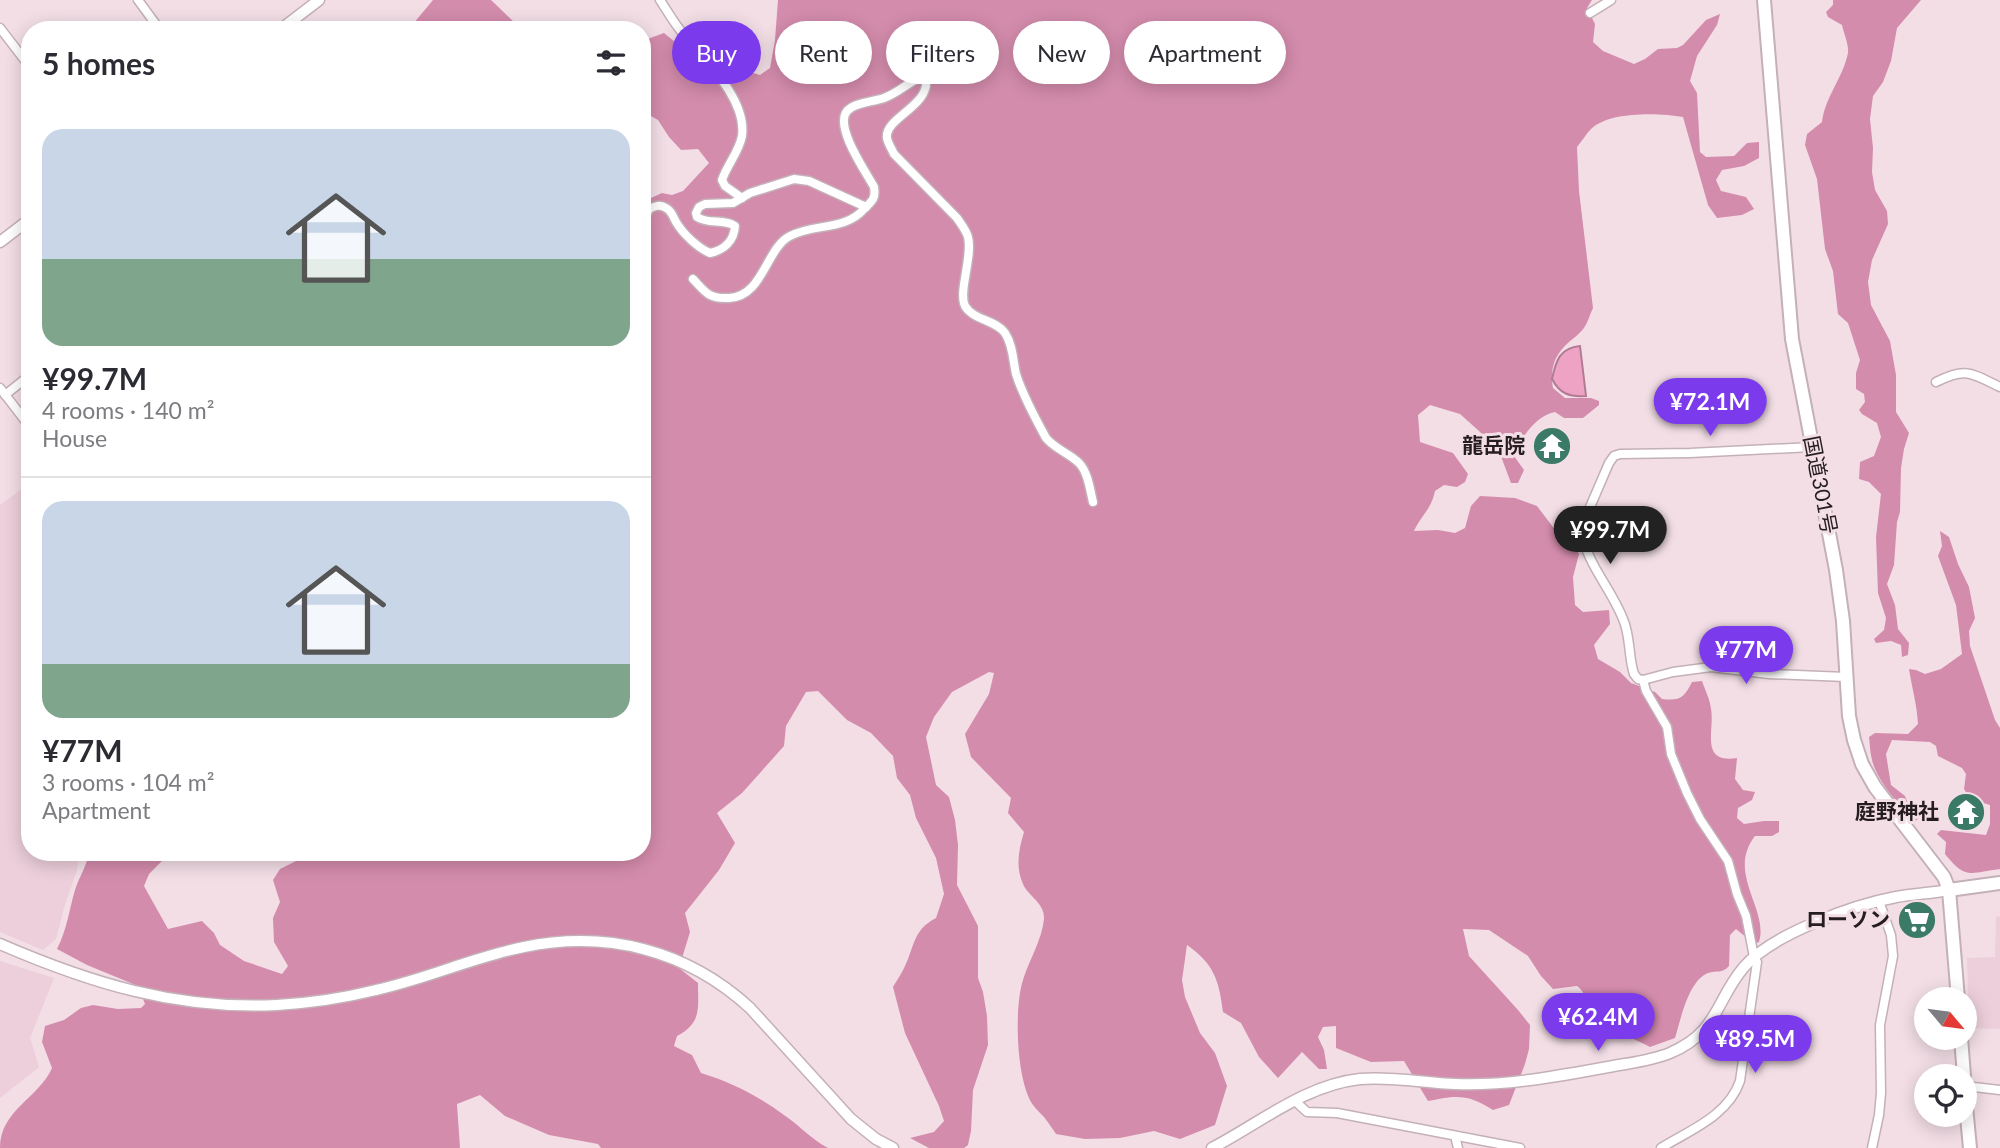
<!DOCTYPE html>
<html lang="en">
<head>
<meta charset="utf-8">
<style>
	body { margin:0; font-family:Lato,"Noto Sans JP",sans-serif; background:#f7f7f7; color:#2b2b33; height:100vh; display:flex; flex-direction:column; font-size:26px; white-space:nowrap }
	* { box-sizing:border-box; margin:0 }
	p { font-size:23px; color:#7c7c81 }
	.icon { flex:none; width:38px; height:38px; fill:none; stroke:currentColor; stroke-width:2; stroke-linecap:round; stroke-linejoin:round }
	.map { position:relative; flex:1; overflow:hidden }
	.side { position:absolute; left:21px; top:21px; width:630px; height:840px; display:flex; flex-direction:column; background:#fff; border-radius:28px; box-shadow:0 4px 18px #0003 }
	.side>* { flex:none }
	.top-card { position:absolute; left:672px; top:21px; width:665px; height:63px; display:flex; gap:14px }
	.needle { width:46px; rotate:119deg }
	.controls { position:absolute; left:1914px; top:987px; display:grid; gap:14px }
	.controls a { display:grid; place-items:center; width:63px; height:63px; border-radius:50%; background:#fff; box-shadow:0 4px 18px #0003; font-size:35px }
	.price { position:absolute; translate:-50% -60px; padding:0 16px; border-radius:24px; background:#7c3aed; color:#fff; font-size:23px; line-height:46px; filter:drop-shadow(0 2px 4px #0008) }
	.price::after { content:''; position:absolute; left:50%; top:42px; width:21px; height:16px; margin-left:-10px; background:inherit; clip-path:polygon(0 0,100% 0,50% 100%) }
	.price.current { background:#222; color:#fff }
	ul { padding:0; list-style:none }
	li { display:grid; align-content:center; gap:14px; height:371px; padding:0 21px }
	li+li { border-top:2px solid #e1e1e2 }
	li span { display:grid; place-items:center; height:217px; border-radius:21px; color:#555 }
	li>.icon { margin-inline-start:auto }
	span .icon { width:126px; height:126px; fill:#fffc; stroke-width:1 }
	li b { font-size:30px }
	h2 { display:flex; justify-content:space-between; align-items:center; height:84px; padding:0 21px; font-size:30px }
	.pill { padding:0 24px; border-radius:32px; background:#fff; box-shadow:0 4px 18px #0003; font-size:24px; line-height:63px }
	.pill.current { background:#7c3aed; color:#fff }
	.map>svg:first-child { display:block }
	.built { fill:#eccfdb }
	.forest { fill:#d48cac }
	.water { fill:#eea3c4; stroke:#b27b93; stroke-width:2 }
	.lines { fill:none; stroke-linecap:round; stroke-linejoin:round }
	.minor-casing { stroke:#c4b0b8; stroke-width:11 }
	.tertiary-casing { stroke:#c4b0b8; stroke-width:13 }
	.primary-casing { stroke:#c4b0b8; stroke-width:16 }
	.trunk-casing { stroke:#c4b0b8; stroke-width:16 }
	.minor { stroke:#fff; stroke-width:8 }
	.tertiary { stroke:#fff; stroke-width:10 }
	.primary { stroke:#fff; stroke-width:12 }
	.trunk { stroke:#fff; stroke-width:12 }
	.labels { text-anchor:middle; stroke-width:6; stroke-linejoin:round; paint-order:stroke }
	.poi-label { font-size:21px; font-weight:bold; fill:#251d20; stroke:#f3dee6; text-anchor:end }
	.street-label { font-size:21px; fill:#251d20; stroke:#f3dee6 }
</style>
</head>
<body>
<div class="map">
<svg width="2000" height="1148" viewBox="0 0 2000 1148">
	<rect width="100%" height="100%" fill="#f3dee6"/>
	<g class="built">
		<path d="M 30,483 L 30,852 L 79,852 L 77,870 L 64,908 L 56,939 L 43,950 L 0,932 L 0,505 Z"/>
		<path d="M 2000,916 L 2000,1029 L 1969,1028 L 1967,958 L 1995,957 L 1996,917 Z"/>
		<path d="M 0,961 L 54,978 L 30,1038 L 39,1067 L 0,1098 Z"/>
	</g>
	<g class="forest">
		<path d="M 433,0 L 491,0 L 518,26 L 534,30 L 408,30 Z"/>
		<path d="M 778,0 L 1592,0 L 1587,8 L 1595,24 L 1593,42 L 1603,51 L 1634,64 L 1645,59 L 1658,49 L 1677,48 L 1683,45 L 1706,20 L 1720,14 L 1717,25 L 1697,56 L 1690,81 L 1697,93 L 1700,152 L 1706,157 L 1734,156 L 1747,143 L 1759,142 L 1759,158 L 1744,166 L 1722,170 L 1716,180 L 1721,191 L 1746,197 L 1754,209 L 1742,215 L 1717,218 L 1708,205 L 1683,117 C 1659,113 1610,111 1591,129 C 1586,134 1582,141 1577,147 L 1579,191 L 1593,308 C 1590,314 1588,322 1584,328 C 1578,336 1570,340 1564,347 C 1553,358 1550,373 1553,388 L 1565,398 L 1591,398 L 1599,401 L 1599,405 L 1583,418 L 1564,418 L 1555,412 C 1535,416 1521,438 1514,456 L 1524,470 L 1518,483 L 1511,483 L 1499,451 L 1479,431 L 1460,414 L 1430,405 L 1418,415 L 1420,442 L 1453,453 L 1468,474 L 1465,482 L 1457,487 L 1444,485 L 1435,491 C 1431,510 1422,514 1414,531 L 1438,530 L 1455,533 L 1465,528 L 1471,506 L 1480,496 L 1515,498 L 1537,506 L 1556,531 L 1569,538 L 1579,554 L 1573,577 L 1575,605 L 1583,612 L 1609,610 L 1610,624 L 1594,645 L 1598,659 L 1620,672 L 1631,683 L 1655,692 L 1662,699 C 1680,701 1684,698 1692,682 L 1702,681 C 1705,690 1710,699 1711,709 C 1715,730 1699,764 1737,758 L 1735,779 L 1743,790 L 1755,792 L 1752,800 L 1738,808 L 1737,818 L 1744,824 L 1764,821 L 1779,821 L 1779,832 L 1772,836 L 1755,836 C 1726,873 1769,909 1759,942 L 1751,945 L 1747,938 L 1736,929 L 1730,935 L 1729,966 C 1722,974 1717,970 1708,973 C 1688,981 1681,1019 1675,1038 L 1650,1047 C 1631,1037 1608,1029 1593,1013 C 1585,1005 1588,994 1577,986 L 1553,989 L 1541,976 L 1528,956 L 1489,930 L 1463,929 L 1469,956 L 1518,1010 L 1530,1025 L 1529,1049 L 1525,1064 L 1509,1105 L 1493,1110 C 1468,1094 1457,1095 1428,1101 L 1404,1061 L 1371,1062 L 1336,1048 L 1336,1026 L 1323,1027 L 1318,1037 L 1324,1050 L 1327,1069 L 1319,1069 L 1302,1052 L 1278,1078 L 1259,1057 L 1241,1023 L 1223,1012 C 1219,980 1214,964 1187,945 L 1182,980 L 1185,997 L 1200,1033 L 1215,1053 L 1227,1086 L 1215,1125 L 1180,1139 L 1154,1131 L 1120,1138 L 1085,1139 L 1056,1134 C 1052,1128 1048,1122 1044,1117 C 1040,1113 1036,1109 1033,1105 C 1016,1081 1014,1007 1023,980 C 1029,960 1042,940 1044,919 C 1045,903 1028,896 1023,884 C 1015,866 1019,849 1024,832 L 1008,813 L 1011,798 L 971,757 L 965,734 L 989,694 L 994,673 L 989,672 L 952,692 L 934,717 L 926,737 L 936,785 L 949,797 L 955,820 L 958,845 L 957,885 L 978,926 L 978,978 L 983,992 L 987,1016 L 988,1045 L 973,1090 L 971,1131 L 968,1145 L 964,1148 L 929,1148 L 910,1138 L 934,1132 L 944,1121 L 939,1106 L 905,1033 L 893,987 C 897,980 902,973 905,966 C 915,945 913,930 936,918 L 944,894 L 936,858 L 916,818 L 910,795 L 897,778 L 893,756 L 871,733 L 847,720 L 818,691 L 806,692 L 786,726 L 784,746 L 742,793 L 717,813 L 735,843 L 719,870 L 685,913 L 690,932 L 679,968 L 698,983 C 698,1008 702,1023 677,1036 L 674,1046 L 692,1055 L 701,1073 C 731,1082 758,1096 784,1115 C 799,1125 811,1139 828,1148 L 601,1148 L 598,1144 L 549,1135 L 505,1116 L 480,1095 L 457,1104 L 460,1148 L 0,1148 C 0,1110 39,1098 52,1068 L 42,1042 L 45,1026 L 64,1020 L 81,1008 L 93,1005 L 118,1009 L 141,1008 L 145,1004 L 138,986 L 87,965 L 57,949 C 67,930 69,910 75,890 C 79,877 87,866 89,852 L 171,852 L 149,874 L 144,886 L 168,929 L 202,921 L 214,933 L 220,945 L 244,961 L 282,974 L 288,966 L 274,942 L 273,918 L 280,902 L 273,880 L 280,869 L 298,860 L 298,852 L 642,852 L 642,219 L 651,198 L 662,193 L 672,195 L 683,191 L 709,163 L 698,149 L 681,150 L 669,137 L 658,120 L 642,111 L 642,41 L 664,33 L 691,55 L 714,54 L 728,57 L 740,69 L 760,75 L 770,68 L 775,40 Z"/>
		<path d="M 1833,0 L 1921,0 L 1897,28 L 1891,61 L 1883,82 L 1873,96 L 1870,119 L 1873,148 L 1872,172 L 1875,190 L 1887,211 L 1888,224 L 1872,260 L 1868,282 L 1871,305 L 1890,341 L 1896,375 L 1896,412 L 1909,433 L 1904,449 L 1901,468 L 1900,512 L 1897,522 L 1894,565 L 1887,584 L 1895,605 L 1898,629 L 1909,643 L 1908,655 L 1902,657 L 1901,645 L 1891,641 L 1876,643 L 1874,639 L 1884,630 L 1886,618 L 1878,593 L 1876,537 L 1881,494 L 1869,482 L 1859,479 L 1860,462 L 1874,456 L 1881,437 L 1877,423 L 1862,414 L 1859,410 L 1865,402 L 1864,394 L 1856,389 L 1856,373 L 1860,360 L 1848,323 L 1838,314 L 1833,271 L 1825,249 L 1817,179 L 1805,145 L 1807,134 L 1822,122 C 1825,97 1843,78 1848,53 C 1849,45 1844,34 1842,25 L 1828,17 L 1826,12 L 1833,5 Z"/>
		<path d="M 1940,531 L 1949,537 L 1958,564 L 1969,587 L 1975,618 L 1969,631 L 1970,646 L 1995,720 L 2000,728 L 2000,869 C 1969,873 1966,880 1945,854 L 1946,842 L 1937,834 L 1941,830 L 1986,835 L 1990,824 L 1990,805 L 1970,799 L 1964,789 L 1966,774 L 1962,768 L 1938,756 L 1936,746 L 1930,742 L 1892,740 L 1886,754 L 1891,785 L 1905,796 L 1911,812 L 1919,818 L 1914,822 C 1899,804 1878,783 1872,760 C 1870,753 1870,745 1869,737 L 1875,733 L 1908,734 L 1918,724 C 1917,705 1912,688 1909,669 L 1916,670 L 1925,674 L 1941,669 L 1962,654 L 1956,605 L 1938,556 L 1942,546 Z"/>
	</g>
	<path class="water" d="M 1580,346 L 1586,396 C 1569,397 1560,394 1552,379 C 1556,360 1560,348 1580,346 Z"/>
	<g class="lines">
		<g class="minor-casing">
			<g id="minor">
				<path d="M 138,0 L 160,30"/>
				<path d="M 660,0 C 668,12 675,25 685,36 C 706,61 747,100 742,136 C 739,152 727,165 722,180 L 725,186 L 742,198"/>
				<path d="M 1590,13 L 1611,0"/>
				<path d="M 0,28 L 30,67"/>
				<path d="M 642,224 L 649,209 C 655,206 660,204 666,208 C 672,211 673,217 676,222 C 683,234 698,248 710,253 C 724,250 734,241 735,226 C 723,218 709,225 697,217 L 696,213 L 699,207 L 705,204 L 733,203 L 750,193 L 794,179 L 809,181 L 866,207"/>
				<path d="M 693,279 C 706,293 709,299 729,298 C 763,297 766,248 790,236 C 814,223 845,231 864,209 C 872,201 876,199 874,187 C 866,172 834,127 847,111 C 855,102 873,102 884,98 C 898,93 909,82 922,76 L 926,79 C 930,106 884,118 887,138 C 888,144 892,149 894,154 L 957,218 C 961,224 966,230 968,237 C 973,256 958,292 965,306 C 973,320 996,320 1005,333 C 1013,345 1013,361 1016,374 C 1023,396 1035,418 1046,438 C 1055,449 1069,453 1079,463 C 1088,472 1090,490 1093,502"/>
				<path d="M 1936,382 C 1966,367 1971,373 2000,387"/>
				<path d="M 0,388 L 30,427"/>
				<path d="M 5,395 L 30,375"/>
				<path d="M 1643,680 L 1673,672 L 1711,667 L 1769,674 L 1846,677"/>
				<path d="M 1965,1086 L 2000,1090"/>
				<path d="M 1295,1101 L 1307,1112 L 1337,1113 L 1520,1148"/>
				<path d="M 1455,1136 L 1458,1148"/>
				<path d="M 1661,1148 C 1690,1130 1728,1116 1740,1081 L 1757,962 L 1754,957 L 1746,916 L 1737,894 L 1728,861 L 1700,819 L 1687,793 L 1671,754 L 1667,727 L 1646,691 L 1643,680 L 1638,679 L 1634,674 C 1628,656 1631,637 1623,619 C 1611,588 1585,562 1581,528 L 1609,463 L 1614,456 L 1620,454 L 1690,453 L 1812,447"/>
				<path d="M 1872,1148 L 1879,1115 L 1881,1093 L 1880,1025 L 1893,956 L 1891,935 L 1879,901"/>
			</g>
		</g>
		<g class="tertiary-casing">
			<g id="tertiary">
				<path d="M 280,30 L 319,0"/>
				<path d="M 0,242 L 30,219"/>
				<path d="M 0,944 C 90,983 177,1010 277,1005 C 310,1003 344,998 376,990 C 426,979 474,957 524,947 C 607,930 687,950 750,1008 L 851,1119 L 876,1139 L 893,1148"/>
				<path d="M 1212,1148 C 1260,1123 1305,1085 1360,1079 C 1392,1076 1424,1083 1456,1084 C 1507,1086 1558,1076 1608,1067 C 1629,1063 1651,1061 1670,1053 C 1719,1032 1715,1001 1744,967 C 1772,934 1854,905 1896,897 C 1914,894 1932,893 1949,890"/>
			</g>
		</g>
		<g class="primary-casing">
			<g id="primary">
				<path d="M 1949,890 L 1958,999"/>
				<path d="M 1961,1038 L 1964,1076"/>
				<path d="M 1965,1096 L 1970,1148"/>
			</g>
		</g>
		<g class="trunk-casing">
			<path id="trunk" d="M 1764,0 L 1792,339 L 1836,570 L 1843,621 L 1849,716 L 1854,740 L 1862,764 L 1875,787 L 1944,877 L 1949,890 L 2000,883"/>
		</g>
		<use href="#minor" class="minor"/>
		<use href="#tertiary" class="tertiary"/>
		<use href="#primary" class="primary"/>
		<use href="#trunk" class="trunk"/>
	</g>
	<defs>
		<g id="temple-disc" transform="scale(2.0125)"><circle r="9.5" fill="#3b7a67" stroke="#f3dee6"/><path d="M0-6L5-2H3V0L6.5 2.5H4V6H1.5V3h-3V6H-4V2.5H-6.5L-3 0V-2H-5Z" fill="#fff"/></g>
		<g id="supermarket-disc" transform="scale(2.0125)"><circle r="9.5" fill="#3b7a67" stroke="#f3dee6"/><path d="M-6-5.5h2.5l.6 2H6L4.5 2H-2.5L-4.4-4H-6ZM-1.5 3.2a1.3 1.3 0 1 0 .1 0ZM3 3.2a1.3 1.3 0 1 0 .1 0Z" fill="#fff"/></g>
	</defs>
	<g fill-rule="evenodd">
		<use href="#temple-disc" x="1552" y="446"/>
		<use href="#temple-disc" x="1966" y="812"/>
		<use href="#supermarket-disc" x="1917" y="920"/>
	</g>
	<g class="labels">
		<g class="poi-label">
			<text x="1525" y="453">龍岳院</text>
			<text x="1939" y="819">庭野神社</text>
			<text x="1890" y="927">ローソン</text>
		</g>
		<g class="street-label">
			<text transform="translate(1820 485) rotate(79)" y="7">国道301号</text>
		</g>
	</g>
</svg>
<div class="controls">
<a><svg class="needle" viewBox="-14 -14 28 28"><path d="M0-13l5 13h-10z" fill="#e53935"/><path d="M0 13l5-13h-10z" fill="#7c7c81"/></svg></a>
<a><svg class="icon" aria-label="locate" viewBox="0 0 24 24"><circle cx="12" cy="12" r="6"/><path d="M12 2v4M12 18v4M2 12h4M18 12h4"/></svg></a>
</div>
<b class="price" style="left:1710px;top:438px">¥72.1M</b>
<b class="price current" style="left:1610px;top:566px">¥99.7M</b>
<b class="price" style="left:1746px;top:686px">¥77M</b>
<b class="price" style="left:1598px;top:1053px">¥62.4M</b>
<b class="price" style="left:1755px;top:1075px">¥89.5M</b>
<div class="top-card">
<a class="pill current">Buy</a>
<a class="pill">Rent</a>
<a class="pill">Filters</a>
<a class="pill">New</a>
<a class="pill">Apartment</a>
</div>
<section class="side">
<h2>5 homes<svg class="icon" aria-label="filters" viewBox="0 0 24 24"><path d="M4 7h16M4 17h16"/><circle cx="9" cy="7" r="2"/><circle cx="15" cy="17" r="2"/></svg></h2>
<ul>
<li><span style="background:linear-gradient(#c9d6e8 60%,#7fa58c 0)"><svg class="icon" aria-label="home" viewBox="0 0 24 24"><path d="M3 11l9-7 9 7M6 9v11h12V9"/></svg></span><div><b>¥99.7M</b><p>4 rooms · 140 m²</p><p>House</p></div></li>
<li><span style="background:linear-gradient(#c9d6e8 75%,#7fa58c 0)"><svg class="icon" aria-label="home" viewBox="0 0 24 24"><path d="M3 11l9-7 9 7M6 9v11h12V9"/></svg></span><div><b>¥77M</b><p>3 rooms · 104 m²</p><p>Apartment</p></div></li>
</ul>
</section>
</div>
</body>
</html>
